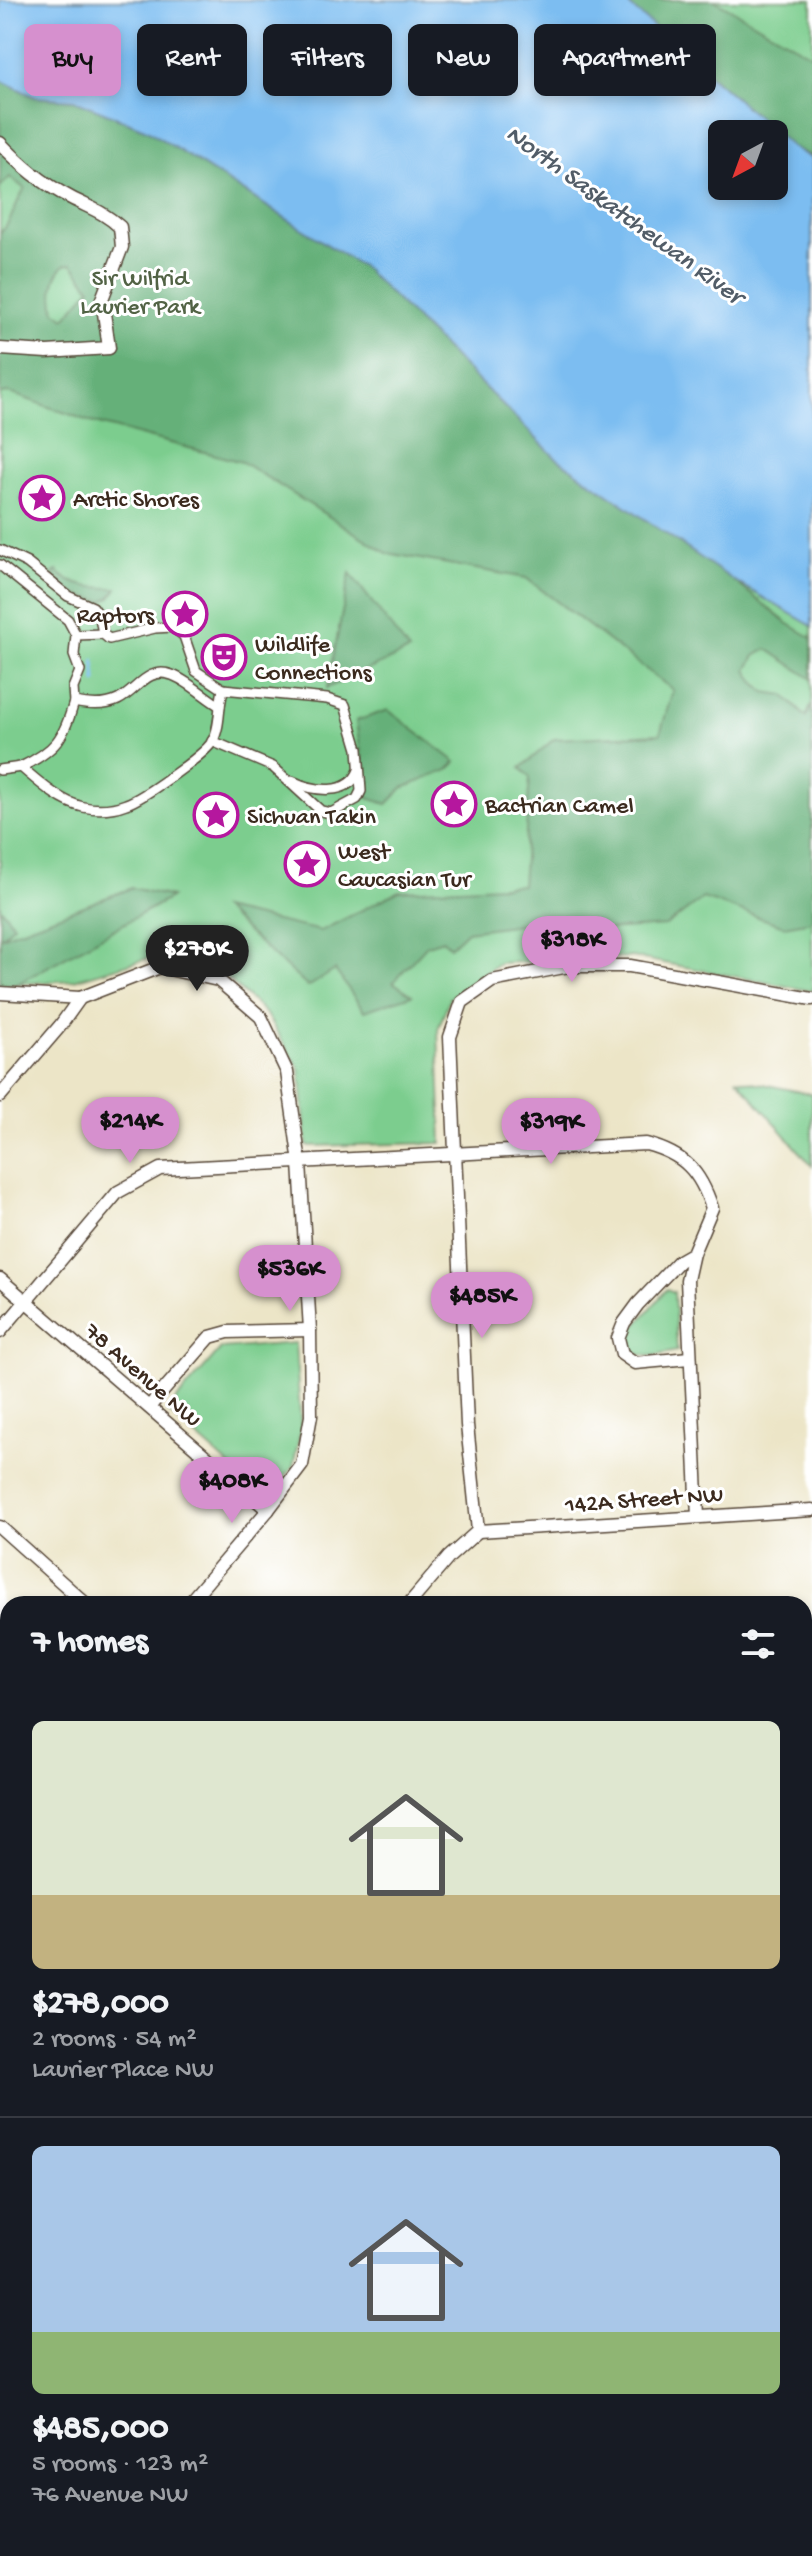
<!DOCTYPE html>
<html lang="en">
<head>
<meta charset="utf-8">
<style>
	body { margin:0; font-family:"Gochi Hand",sans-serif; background:#242831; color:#f1f3f6; height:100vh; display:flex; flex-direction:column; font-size:30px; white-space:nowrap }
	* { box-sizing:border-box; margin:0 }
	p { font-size:26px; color:#9ea1a6 }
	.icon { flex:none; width:44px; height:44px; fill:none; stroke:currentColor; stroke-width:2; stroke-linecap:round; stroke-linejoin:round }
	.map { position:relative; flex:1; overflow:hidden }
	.panel { position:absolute; left:0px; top:1596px; width:812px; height:960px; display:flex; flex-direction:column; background:#171b24; border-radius:24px 24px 0 0; box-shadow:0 4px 12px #0003 }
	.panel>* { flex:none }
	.hud { position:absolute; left:24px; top:24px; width:764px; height:72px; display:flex; gap:16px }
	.needle { width:52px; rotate:221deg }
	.fabs { position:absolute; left:708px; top:120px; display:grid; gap:16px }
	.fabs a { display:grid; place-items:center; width:80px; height:80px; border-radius:12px; background:#171b24; box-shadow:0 4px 12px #0003; font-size:40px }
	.price { position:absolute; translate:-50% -68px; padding:0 18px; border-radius:28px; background:#d690ce; color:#111; font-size:26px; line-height:52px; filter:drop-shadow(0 2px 4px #0008) }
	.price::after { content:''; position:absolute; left:50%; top:48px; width:24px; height:18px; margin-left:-12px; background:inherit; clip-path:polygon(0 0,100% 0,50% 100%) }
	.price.active { background:#222; color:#fff }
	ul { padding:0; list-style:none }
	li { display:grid; align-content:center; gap:16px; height:424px; padding:0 32px }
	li+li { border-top:2px solid #363941 }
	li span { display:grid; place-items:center; height:248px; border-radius:12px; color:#555 }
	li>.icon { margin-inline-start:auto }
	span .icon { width:144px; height:144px; fill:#fffc; stroke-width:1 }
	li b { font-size:34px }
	h2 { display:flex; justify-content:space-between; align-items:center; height:96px; padding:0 32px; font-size:34px }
	.pill { padding:0 28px; border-radius:12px; background:#171b24; box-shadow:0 4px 12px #0003; font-size:28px; line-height:72px }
	.pill.active { background:#d690ce; color:#111 }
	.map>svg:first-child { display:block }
	.green { fill:#7ccd8e; stroke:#5c7c56; stroke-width:2 }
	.forest { fill:#65b079; stroke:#506d4c; stroke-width:2; fill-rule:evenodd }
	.water { fill:#7cbdf1; stroke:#5c7488; stroke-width:2; fill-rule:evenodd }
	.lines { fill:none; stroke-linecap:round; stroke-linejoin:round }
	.stream { stroke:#7cbdf1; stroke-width:3 }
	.pedestrian-casing { stroke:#564637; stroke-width:12 }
	.minor-casing { stroke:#564637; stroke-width:15 }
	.tertiary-casing { stroke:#564637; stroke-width:19 }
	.pedestrian { stroke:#fff; stroke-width:9 }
	.minor { stroke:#fff; stroke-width:12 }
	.tertiary { stroke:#fff; stroke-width:16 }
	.labels { text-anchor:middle; stroke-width:6; stroke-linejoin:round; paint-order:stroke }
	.park-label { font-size:24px; fill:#526345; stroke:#fff }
	.poi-label { font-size:24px; fill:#3b2a1e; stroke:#fff; text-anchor:start }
	.street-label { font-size:24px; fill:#3b2a1e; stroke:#fff }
	.water-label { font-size:26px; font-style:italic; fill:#525d68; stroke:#fff }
</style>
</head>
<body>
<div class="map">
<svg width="812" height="2556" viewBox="0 0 812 2556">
	<rect width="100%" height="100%" fill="#fff"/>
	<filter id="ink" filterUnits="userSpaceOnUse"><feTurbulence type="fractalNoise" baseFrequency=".0125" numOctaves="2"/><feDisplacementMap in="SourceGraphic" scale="16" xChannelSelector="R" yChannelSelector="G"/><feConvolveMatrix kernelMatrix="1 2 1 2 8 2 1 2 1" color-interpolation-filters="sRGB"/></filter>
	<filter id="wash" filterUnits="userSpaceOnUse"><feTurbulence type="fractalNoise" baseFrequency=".006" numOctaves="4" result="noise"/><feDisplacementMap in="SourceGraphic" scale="32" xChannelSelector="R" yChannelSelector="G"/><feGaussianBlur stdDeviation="1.8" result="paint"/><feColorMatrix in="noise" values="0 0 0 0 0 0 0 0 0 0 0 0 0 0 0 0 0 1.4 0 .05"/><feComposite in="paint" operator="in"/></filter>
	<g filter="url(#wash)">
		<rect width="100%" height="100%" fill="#ece5c7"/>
		<g class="green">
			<path d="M 623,0 L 812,0 L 812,159 L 792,147 Z"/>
			<path d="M 0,80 L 733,580 L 812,626 L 812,991 L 632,957 L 499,963 L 450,998 L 438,1029 L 442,1143 L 307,1146 L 300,1070 L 265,1013 L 221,973 L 156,956 L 74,980 L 16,984 L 170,898 L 132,888 L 0,938 Z"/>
			<path d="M 737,1079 L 812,1094 L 812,1166 Z"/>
			<path d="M 667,1289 L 674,1292 L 677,1351 C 658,1355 645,1361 629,1348 L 628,1335 Z"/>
			<path d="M 295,1343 L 301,1429 L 293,1467 L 267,1498 L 167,1411 L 221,1349 Z"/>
			<path d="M 804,2443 L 812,2450 L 812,2531 L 804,2524 Z"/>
		</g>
		<g class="forest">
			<path d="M 623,0 L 714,0 L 812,55 L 812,157 L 792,147 Z"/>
			<path d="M 0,80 L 35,97 L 75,100 L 147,130 L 364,268 L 555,457 L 733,580 L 787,623 L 812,638 L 812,679 L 767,649 L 755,656 L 747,670 L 754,681 L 765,692 L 784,695 L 806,717 L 812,704 L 812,921 L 784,926 L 703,898 L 666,926 L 605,930 L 527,923 L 467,931 L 450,947 L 443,940 L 427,945 L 393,982 L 412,995 L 364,1011 L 335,970 L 308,987 L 222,909 L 321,931 L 399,891 L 522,885 L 530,777 L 521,768 L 554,739 L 660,734 L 673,690 L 526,578 L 387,553 L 242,462 L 91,422 L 10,393 L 0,394 L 0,233 C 13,222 14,203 25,189 L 10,177 L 0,187 ZM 72,264 L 91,288 L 65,318 L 55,311 C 52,294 51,279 64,265 Z"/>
			<path d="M 57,571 C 72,588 97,588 117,588 L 111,597 L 103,601 L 85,597 L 69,593 L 57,580 L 53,573 Z"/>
			<path d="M 350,573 L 409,651 L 327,688 Z"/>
			<path d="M 388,710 L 456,762 L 448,770 L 403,788 L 387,804 L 368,798 L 356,721 Z"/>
			<path d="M 132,888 L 171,897 L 17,984 L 0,985 L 0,907 L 14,925 L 1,937 Z"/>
		</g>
		<g class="water">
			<path d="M 0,0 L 623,0 L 792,147 L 812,159 L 812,626 L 733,580 L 555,457 L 364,268 L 147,130 L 75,100 L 35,97 L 0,80 ZM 774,134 L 774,186 L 722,186 L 722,134 Z"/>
			<path d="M 34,484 L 54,484 L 63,497 L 63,507 L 55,513 L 36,499 L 21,500 L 25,488 Z"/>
		</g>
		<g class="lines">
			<path class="stream" d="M 94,660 L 96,682"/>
		</g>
	</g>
	<g filter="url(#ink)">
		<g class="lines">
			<g class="pedestrian-casing">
				<g id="pedestrian">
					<path d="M 0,550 L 27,563 L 68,596 L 93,607 L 100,617 L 103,634 L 109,639 L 155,628 L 173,627 L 184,636 L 196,671 L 223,689 L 220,706 C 206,698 187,680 172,675 C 147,666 137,691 118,700 C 104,707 88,705 74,702 L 73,688 L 80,671 L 74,655 L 76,635 L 68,620 L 0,565"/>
					<path d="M 76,635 L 103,634"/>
					<path d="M 212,741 L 273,767 L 321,811 L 331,813 L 357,799 L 361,791 L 358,749 L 345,705 L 327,699 L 223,689"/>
					<path d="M 21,767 C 56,750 64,738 74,702"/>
					<path d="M 0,770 L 21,767 C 39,782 60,802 83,807 C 97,810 113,809 126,804 C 142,799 204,755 212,742 C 218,732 219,718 220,706"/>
					<path d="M 292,781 C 313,791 349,797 359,770"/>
				</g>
			</g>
			<g class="minor-casing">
				<g id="minor">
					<path d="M 0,143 C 22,166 42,183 71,198 C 90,208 104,212 120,227 L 122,247 L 102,299 L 109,348 L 47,352 L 0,349"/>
					<path d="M 0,993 L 80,998 L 160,967 L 218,980 L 261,1017 L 287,1072 L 300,1163 L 310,1330 L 311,1416 L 302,1465 L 268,1510 L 188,1604"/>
					<path d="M 0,1096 L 60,1026 L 80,998"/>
					<path d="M 693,1253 L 687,1280 L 698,1517"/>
					<path d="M 0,1279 L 268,1510"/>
					<path d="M 0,1332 L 118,1192 L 160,1169 L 646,1144 C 684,1154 700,1171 712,1208 L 693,1253 L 679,1261 L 638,1304 L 624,1323 L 618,1338 L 622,1354 L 635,1363 L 689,1358"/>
					<path d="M 149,1407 L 210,1337 L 228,1332 L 310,1330"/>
					<path d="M 0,1527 L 86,1604"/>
					<path d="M 478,1531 L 467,1425 L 450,1037 L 462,1002 L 492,981 L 569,966 L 630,966 L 812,999"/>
					<path d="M 478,1531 L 812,1510"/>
					<path d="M 409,1604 L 449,1557 L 478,1531"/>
					<path d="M 804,1663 L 812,1662"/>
					<path d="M 0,1727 L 8,1734"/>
					<path d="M 0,1820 L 8,1811"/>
					<path d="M 804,1841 L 812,1848"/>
					<path d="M 804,2034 L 812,2040"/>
					<path d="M 804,2109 L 812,2099"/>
					<path d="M 0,2124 L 8,2131"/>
					<path d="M 0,2317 L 8,2307"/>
					<path d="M 0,2383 L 8,2391"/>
					<path d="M 804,2430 L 812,2437"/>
					<path d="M 804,2531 L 812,2538"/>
					<path d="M 182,2548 L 191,2556"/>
					<path d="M 389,2548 L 399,2556"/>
					<path d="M 595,2548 L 604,2556"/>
				</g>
			</g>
			<g class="tertiary-casing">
				<g id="tertiary">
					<path d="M 0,2073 L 8,2064"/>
					<path d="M 804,2228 L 812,2235"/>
					<path d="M 208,2556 L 215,2548"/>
				</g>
			</g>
			<use href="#pedestrian" class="pedestrian"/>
			<use href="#minor" class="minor"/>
			<use href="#tertiary" class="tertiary"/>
		</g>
	</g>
	<defs>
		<g id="sight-ring" transform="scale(2.3)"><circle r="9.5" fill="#fff" stroke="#b5179e" stroke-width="1.5"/><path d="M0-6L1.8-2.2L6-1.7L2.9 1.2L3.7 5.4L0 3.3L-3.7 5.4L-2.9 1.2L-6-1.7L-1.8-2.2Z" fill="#b5179e"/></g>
		<g id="theatre-ring" transform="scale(2.3)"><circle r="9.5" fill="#fff" stroke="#b5179e" stroke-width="1.5"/><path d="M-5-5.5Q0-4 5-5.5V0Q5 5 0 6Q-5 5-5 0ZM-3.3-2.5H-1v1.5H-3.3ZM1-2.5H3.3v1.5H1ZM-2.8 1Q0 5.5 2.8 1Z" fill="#b5179e"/></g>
	</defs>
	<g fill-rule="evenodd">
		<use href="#sight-ring" x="42" y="498"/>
		<use href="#sight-ring" x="185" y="614"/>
		<use href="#theatre-ring" x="224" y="657"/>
		<use href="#sight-ring" x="454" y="804"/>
		<use href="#sight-ring" x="216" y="815"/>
		<use href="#sight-ring" x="307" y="864"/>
	</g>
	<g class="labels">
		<g class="park-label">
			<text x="140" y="285">Sir Wilfrid<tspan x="140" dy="28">Laurier Park</tspan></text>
		</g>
		<g class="poi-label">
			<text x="73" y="506">Arctic Shores</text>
			<text x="154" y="622" text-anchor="end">Raptors</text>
			<text x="255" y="651">Wildlife<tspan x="255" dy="28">Connections</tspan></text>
			<text x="485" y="812">Bactrian Camel</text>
			<text x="247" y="823">Sichuan Takin</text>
			<text x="338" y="858">West<tspan x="338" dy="28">Caucasian Tur</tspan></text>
		</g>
		<g class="street-label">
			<text transform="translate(144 1374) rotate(41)" y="8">78 Avenue NW</text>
			<text transform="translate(644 1498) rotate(-4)" y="8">142A Street NW</text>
		</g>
		<g class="water-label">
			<text transform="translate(626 213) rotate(36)" y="9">North Saskatchewan River</text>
		</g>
	</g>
</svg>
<div class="fabs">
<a><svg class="needle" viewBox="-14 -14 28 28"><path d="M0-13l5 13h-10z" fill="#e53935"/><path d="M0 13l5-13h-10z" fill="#9ea1a6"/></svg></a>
</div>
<b class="price" style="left:572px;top:984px">$318K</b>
<b class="price active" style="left:197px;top:993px">$278K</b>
<b class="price" style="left:130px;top:1165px">$214K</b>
<b class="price" style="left:551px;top:1166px">$319K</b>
<b class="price" style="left:290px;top:1313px">$536K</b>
<b class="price" style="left:482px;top:1340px">$485K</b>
<b class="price" style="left:232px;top:1525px">$408K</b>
<div class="hud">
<a class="pill active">Buy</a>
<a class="pill">Rent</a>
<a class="pill">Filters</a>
<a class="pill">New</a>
<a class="pill">Apartment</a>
</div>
<section class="panel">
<h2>7 homes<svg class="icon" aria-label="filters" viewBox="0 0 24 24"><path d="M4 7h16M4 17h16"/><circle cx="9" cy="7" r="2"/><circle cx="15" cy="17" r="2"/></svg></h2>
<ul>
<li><span style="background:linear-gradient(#dfe7d0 70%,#c2b280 0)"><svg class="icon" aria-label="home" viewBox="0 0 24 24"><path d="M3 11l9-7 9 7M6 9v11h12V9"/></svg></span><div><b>$278,000</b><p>2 rooms · 54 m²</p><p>Laurier Place NW</p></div></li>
<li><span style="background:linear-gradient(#a9c7e8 75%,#8fb573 0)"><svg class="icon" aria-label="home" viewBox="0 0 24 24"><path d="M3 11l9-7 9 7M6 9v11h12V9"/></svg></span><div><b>$485,000</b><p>5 rooms · 123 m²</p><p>76 Avenue NW</p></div></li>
</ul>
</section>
</div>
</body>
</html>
